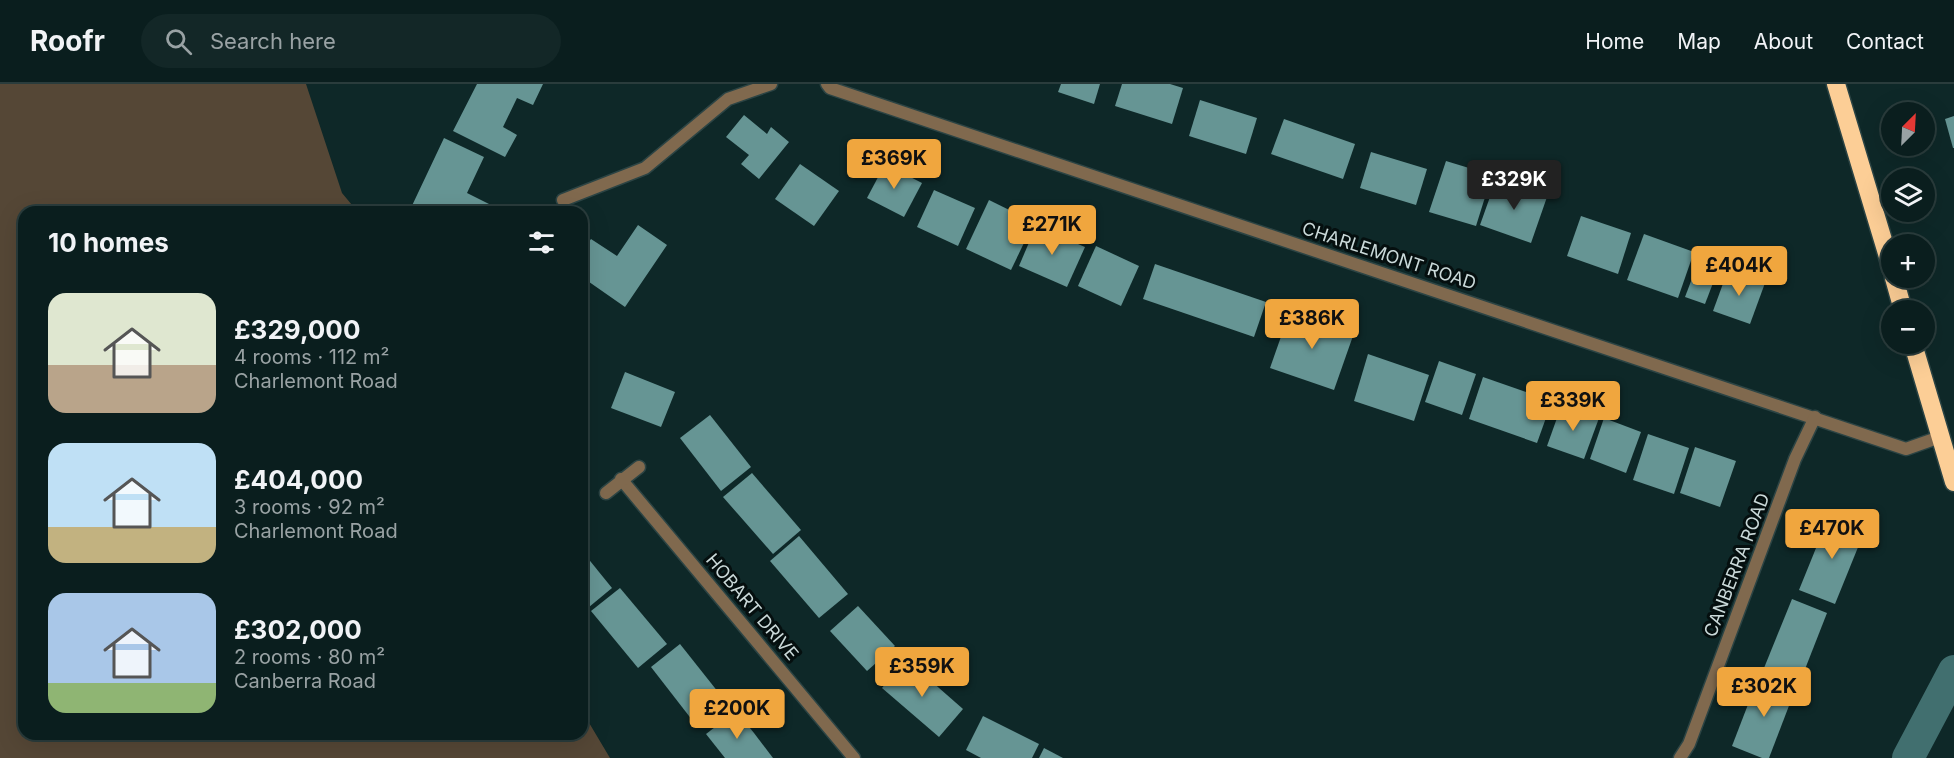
<!DOCTYPE html>
<html lang="en">
<head>
<meta charset="utf-8">
<style>
	body { margin:0; font-family:Inter,sans-serif; background:#132727; color:#f1f3f6; height:100vh; display:flex; flex-direction:column; font-size:22px; white-space:nowrap }
	* { box-sizing:border-box; margin:0 }
	p { font-size:20px; color:#99a2a4 }
	.icon { flex:none; width:33px; height:33px; fill:none; stroke:currentColor; stroke-width:2; stroke-linecap:round; stroke-linejoin:round }
	.map { position:relative; flex:1; overflow:hidden }
	.panel { position:absolute; left:18px; top:122px; width:570px; height:534px; display:flex; flex-direction:column; background:#0a1e1e; border-radius:18px; box-shadow:0 6px 24px #0002,0 0 0 2px #2a3c3c }
	.panel>* { flex:none }
	.needle { width:39px; rotate:24deg }
	.buttons { position:absolute; left:1881px; top:18px; display:grid; gap:12px }
	.buttons a { display:grid; place-items:center; width:54px; height:54px; border-radius:50%; background:#0a1e1e; box-shadow:0 6px 24px #0002,0 0 0 2px #2a3c3c; font-size:30px }
	.price { position:absolute; translate:-50% -51px; padding:0 14px; border-radius:6px; background:#f0a63e; color:#111; font-size:20px; line-height:39px; filter:drop-shadow(0 2px 3px #0008) }
	.price::after { content:''; position:absolute; left:50%; top:36px; width:18px; height:14px; margin-left:-9px; background:inherit; clip-path:polygon(0 0,100% 0,50% 100%) }
	.price.current { background:#222; color:#fff }
	ul { padding:0; list-style:none }
	li { display:flex; align-items:center; gap:18px; height:150px; padding:0 30px }
	li span { display:grid; place-items:center; flex:none; width:168px; height:120px; border-radius:18px; color:#555 }
	li>.icon { margin-inline-start:auto }
	span .icon { width:72px; height:72px; fill:#fffc; stroke-width:1 }
	li b { font-size:26px }
	h2 { display:flex; justify-content:space-between; align-items:center; height:72px; padding:0 30px; font-size:26px }
	header { display:flex; align-items:center; gap:36px; box-sizing:border-box; height:84px; padding:0 30px; background:#0a1e1e; border-bottom:2px solid #2a3c3c }
	header strong { font-size:28px }
	nav { display:flex; gap:33px; margin-inline-start:auto; font-size:21px }
	.search { width:420px; height:54px; background:#132727; display:flex; align-items:center; gap:15px; box-sizing:border-box; padding:0 21px; border-radius:33px; color:#99a2a4; font-size:22px }
	.map>svg:first-child { display:block }
	.green { fill:#554736 }
	.lines { fill:none; stroke-linecap:round; stroke-linejoin:round }
	.canal { stroke:#416f6f; stroke-width:32 }
	.building { fill:#669594 }
	.street-casing { stroke:#2c4444; stroke-width:15 }
	.highway-casing { stroke:#2c4444; stroke-width:21 }
	.street { stroke:#80694e; stroke-width:12 }
	.highway { stroke:#fcce96; stroke-width:18 }
	.labels { text-anchor:middle; stroke-width:6; stroke-linejoin:round; paint-order:stroke }
	.street-label { font-size:18px; fill:#cad9d9; stroke:#050f0f }
</style>
</head>
<body>
<header>
<strong>Roofr</strong>
<div class="search"><svg class="icon" aria-label="search" viewBox="0 0 24 24"><circle cx="10" cy="10" r="6"/><path d="M15 15l6 6"/></svg>Search here</div>
<nav><a>Home</a><a>Map</a><a>About</a><a>Contact</a></nav>
</header>
<div class="map">
<svg width="1954" height="674" viewBox="0 0 1954 674">
	<rect width="100%" height="100%" fill="#0e2828"/>
	<path class="green" d="M 0,0 L 306,0 L 342,109 L 357,127 L 24,128 L 24,650 L 582,650 L 582,627 L 610,674 L 0,674 Z"/>
	<g class="lines">
		<path class="canal" d="M 1908,674 L 1954,587"/>
	</g>
	<g class="building">
		<path d="M 477,0 L 543,0 L 533,21 L 517,14 L 503,43 L 517,51 L 505,73 L 453,47 Z"/>
		<path d="M 1061,0 L 1100,0 L 1094,20 L 1058,8 Z"/>
		<path d="M 1122,0 L 1170,0 L 1183,4 L 1172,40 L 1115,22 Z"/>
		<path d="M 1200,16 L 1257,34 L 1246,70 L 1189,52 Z"/>
		<path d="M 744,31 L 767,50 L 771,43 L 789,58 L 759,95 L 741,80 L 749,71 L 726,53 Z"/>
		<path d="M 1954,32 L 1954,64 L 1953,64 L 1945,35 Z"/>
		<path d="M 1284,35 L 1355,60 L 1343,95 L 1271,70 Z"/>
		<path d="M 444,54 L 484,73 L 467,109 L 499,125 L 498,128 L 409,128 Z"/>
		<path d="M 1371,68 L 1427,85 L 1416,121 L 1360,104 Z"/>
		<path d="M 1446,77 L 1492,91 L 1476,142 L 1429,128 Z"/>
		<path d="M 800,80 L 839,107 L 814,142 L 775,115 Z"/>
		<path d="M 885,80 L 922,99 L 904,133 L 867,114 Z"/>
		<path d="M 1496,96 L 1547,113 L 1531,159 L 1480,141 Z"/>
		<path d="M 934,106 L 975,124 L 958,162 L 917,143 Z"/>
		<path d="M 989,116 L 1034,138 L 1011,186 L 966,165 Z"/>
		<path d="M 1581,132 L 1631,149 L 1618,190 L 1567,172 Z"/>
		<path d="M 638,141 L 667,161 L 625,223 L 582,193 L 582,168 L 591,155 L 617,172 Z"/>
		<path d="M 1036,142 L 1085,163 L 1067,203 L 1019,182 Z"/>
		<path d="M 1644,150 L 1694,168 L 1678,214 L 1627,196 Z"/>
		<path d="M 1096,162 L 1139,182 L 1121,222 L 1078,202 Z"/>
		<path d="M 1155,180 L 1266,218 L 1254,253 L 1143,215 Z"/>
		<path d="M 1728,186 L 1765,199 L 1750,240 L 1713,227 Z"/>
		<path d="M 1693,192 L 1713,199 L 1705,220 L 1685,213 Z"/>
		<path d="M 1290,227 L 1354,249 L 1334,306 L 1270,284 Z"/>
		<path d="M 1368,270 L 1429,291 L 1414,337 L 1354,317 Z"/>
		<path d="M 1439,277 L 1476,290 L 1462,331 L 1425,318 Z"/>
		<path d="M 625,288 L 675,308 L 661,343 L 611,324 Z"/>
		<path d="M 1483,293 L 1552,317 L 1537,359 L 1469,335 Z"/>
		<path d="M 1562,320 L 1599,334 L 1584,375 L 1547,362 Z"/>
		<path d="M 710,331 L 751,383 L 721,407 L 680,354 Z"/>
		<path d="M 1604,334 L 1641,348 L 1626,389 L 1590,375 Z"/>
		<path d="M 1648,350 L 1689,364 L 1674,410 L 1633,396 Z"/>
		<path d="M 1695,363 L 1736,377 L 1720,423 L 1680,409 Z"/>
		<path d="M 752,389 L 801,446 L 773,470 L 723,413 Z"/>
		<path d="M 1829,432 L 1865,446 L 1835,520 L 1799,506 Z"/>
		<path d="M 799,452 L 848,510 L 819,534 L 770,477 Z"/>
		<path d="M 582,467 L 612,504 L 583,528 L 582,526 Z"/>
		<path d="M 620,504 L 667,560 L 638,584 L 591,527 Z"/>
		<path d="M 1792,515 L 1827,529 L 1798,603 L 1762,589 Z"/>
		<path d="M 858,522 L 895,562 L 867,587 L 830,547 Z"/>
		<path d="M 680,560 L 726,618 L 696,641 L 651,583 Z"/>
		<path d="M 906,575 L 963,625 L 939,653 L 882,604 Z"/>
		<path d="M 1759,592 L 1795,606 L 1769,674 L 1762,674 L 1732,662 Z"/>
		<path d="M 736,627 L 754,649 L 773,674 L 725,674 L 706,650 Z"/>
		<path d="M 983,632 L 1039,660 L 1032,674 L 981,674 L 966,666 Z"/>
		<path d="M 1044,664 L 1063,674 L 1039,674 Z"/>
	</g>
	<g class="lines">
		<g class="street-casing">
			<g id="street">
				<path d="M 827,0 L 830,4 L 1906,365 L 1940,353"/>
				<path d="M 563,116 L 645,84 L 728,15 L 771,0"/>
				<path d="M 621,395 L 854,674"/>
				<path d="M 606,409 L 639,383"/>
				<path d="M 1680,674 L 1689,660 L 1795,375 L 1815,333"/>
			</g>
		</g>
		<g class="highway-casing">
			<g id="highway">
				<path d="M 1836,0 L 1892,186"/>
				<path d="M 1894,194 L 1903,226"/>
				<path d="M 1913,260 L 1954,398"/>
			</g>
		</g>
		<use href="#street" class="street"/>
		<use href="#highway" class="highway"/>
	</g>
	<g class="labels">
		<g class="street-label">
			<text transform="translate(1389 172) rotate(18)" y="6">CHARLEMONT ROAD</text>
			<text transform="translate(1737 481) rotate(-69)" y="6">CANBERRA ROAD</text>
			<text transform="translate(752 523) rotate(50)" y="6">HOBART DRIVE</text>
		</g>
	</g>
</svg>
<div class="buttons">
<a><svg class="needle" viewBox="-14 -14 28 28"><path d="M0-13l5 13h-10z" fill="#e53935"/><path d="M0 13l5-13h-10z" fill="#99a2a4"/></svg></a>
<a><svg class="icon" aria-label="layers" viewBox="0 0 24 24"><path d="M12 4l9 5-9 5-9-5zM3 14l9 5 9-5"/></svg></a>
<a>+</a>
<a>−</a>
</div>
<b class="price" style="left:894px;top:106px">£369K</b>
<b class="price current" style="left:1514px;top:127px">£329K</b>
<b class="price" style="left:1052px;top:172px">£271K</b>
<b class="price" style="left:1739px;top:213px">£404K</b>
<b class="price" style="left:1312px;top:266px">£386K</b>
<b class="price" style="left:1573px;top:348px">£339K</b>
<b class="price" style="left:1832px;top:476px">£470K</b>
<b class="price" style="left:922px;top:614px">£359K</b>
<b class="price" style="left:1764px;top:634px">£302K</b>
<b class="price" style="left:737px;top:656px">£200K</b>
<section class="panel">
<h2>10 homes<svg class="icon" aria-label="filters" viewBox="0 0 24 24"><path d="M4 7h16M4 17h16"/><circle cx="9" cy="7" r="2"/><circle cx="15" cy="17" r="2"/></svg></h2>
<ul>
<li><span style="background:linear-gradient(#dfe7d0 60%,#b9a48a 0)"><svg class="icon" aria-label="home" viewBox="0 0 24 24"><path d="M3 11l9-7 9 7M6 9v11h12V9"/></svg></span><div><b>£329,000</b><p>4 rooms · 112 m²</p><p>Charlemont Road</p></div></li>
<li><span style="background:linear-gradient(#bfe0f5 70%,#c2b280 0)"><svg class="icon" aria-label="home" viewBox="0 0 24 24"><path d="M3 11l9-7 9 7M6 9v11h12V9"/></svg></span><div><b>£404,000</b><p>3 rooms · 92 m²</p><p>Charlemont Road</p></div></li>
<li><span style="background:linear-gradient(#a9c7e8 75%,#8fb573 0)"><svg class="icon" aria-label="home" viewBox="0 0 24 24"><path d="M3 11l9-7 9 7M6 9v11h12V9"/></svg></span><div><b>£302,000</b><p>2 rooms · 80 m²</p><p>Canberra Road</p></div></li>
</ul>
</section>
</div>
</body>
</html>
